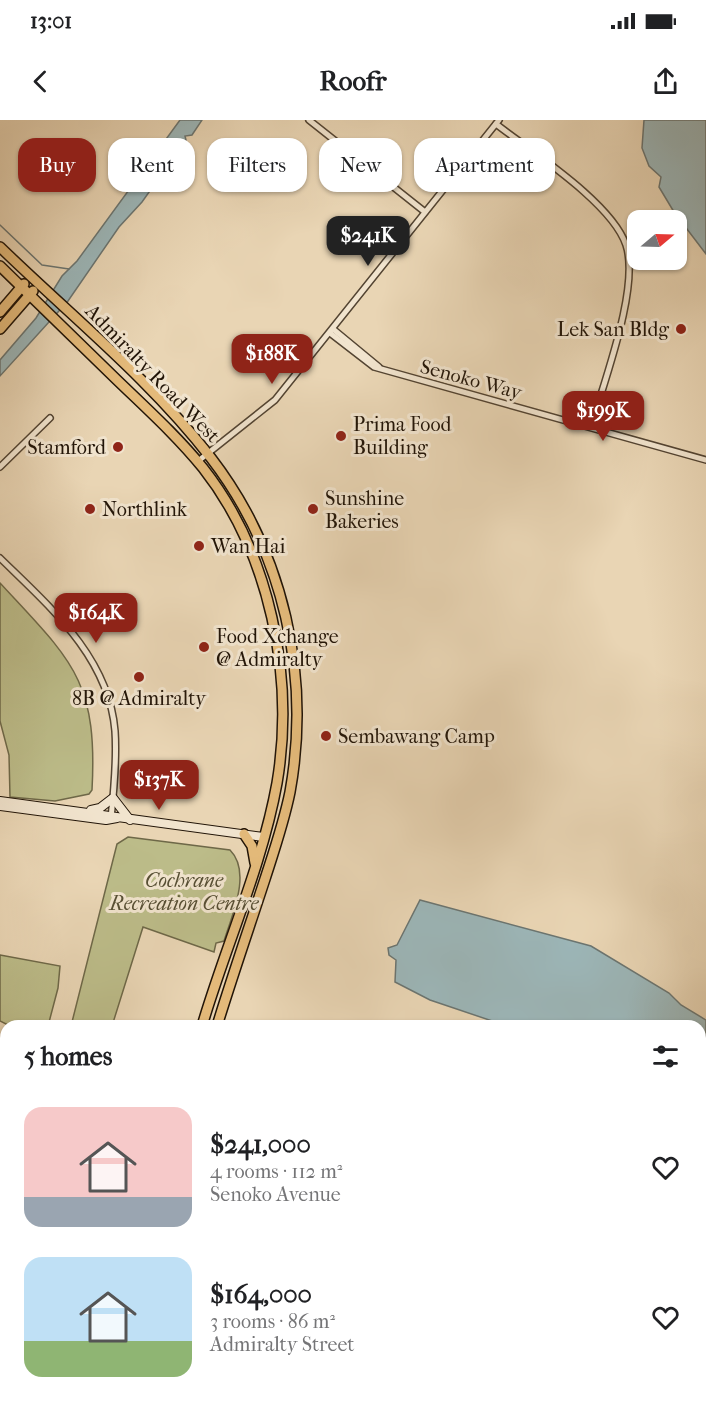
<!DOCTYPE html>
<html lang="en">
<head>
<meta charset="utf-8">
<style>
	body { margin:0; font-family:"IM FELL French Canon",serif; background:#f6f6f6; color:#202124; height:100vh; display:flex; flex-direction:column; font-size:22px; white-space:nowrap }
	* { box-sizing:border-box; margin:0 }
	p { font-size:20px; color:#757577 }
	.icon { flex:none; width:33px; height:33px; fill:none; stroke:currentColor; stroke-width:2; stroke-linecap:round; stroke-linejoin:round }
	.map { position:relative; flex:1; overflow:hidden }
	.side { position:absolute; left:0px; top:900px; width:706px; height:386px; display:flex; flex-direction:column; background:#fff; border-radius:18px 18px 0 0; box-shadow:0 2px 4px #0004 }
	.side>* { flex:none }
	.banner { position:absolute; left:18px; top:18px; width:670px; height:54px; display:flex; gap:12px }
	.needle { width:39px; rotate:71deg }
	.buttons { position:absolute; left:627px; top:90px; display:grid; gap:12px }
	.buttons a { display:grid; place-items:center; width:60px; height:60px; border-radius:12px; background:#fff; box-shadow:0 2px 4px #0004; font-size:30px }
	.price { position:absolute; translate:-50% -51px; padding:0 14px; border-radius:12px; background:#8f2418; color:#fff; font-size:20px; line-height:39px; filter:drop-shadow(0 2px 3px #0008) }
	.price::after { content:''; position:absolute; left:50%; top:36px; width:18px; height:14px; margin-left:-9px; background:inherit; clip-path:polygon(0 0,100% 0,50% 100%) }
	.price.current { background:#222; color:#fff }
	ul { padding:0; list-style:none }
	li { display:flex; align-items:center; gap:18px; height:150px; padding:0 24px }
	li span { display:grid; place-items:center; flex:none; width:168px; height:120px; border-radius:18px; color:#555 }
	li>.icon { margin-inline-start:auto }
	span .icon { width:72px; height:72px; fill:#fffc; stroke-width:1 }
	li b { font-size:26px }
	h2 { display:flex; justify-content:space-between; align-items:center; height:72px; padding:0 24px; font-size:26px }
	.tag { padding:0 21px; border-radius:18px; background:#fff; box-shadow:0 2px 4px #0004; font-size:21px; line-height:54px }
	.tag.current { background:#8f2418; color:#fff }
	.status { display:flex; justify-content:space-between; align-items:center; height:42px; padding:0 30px; background:#fff; direction:ltr }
	.status svg { height:16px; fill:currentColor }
	header { display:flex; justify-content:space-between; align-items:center; height:78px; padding:0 24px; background:#fff; font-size:27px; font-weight:800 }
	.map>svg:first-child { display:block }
	.green { fill:#bcbc89; stroke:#6e6848; stroke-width:1.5 }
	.water { fill:#9cb6b8; stroke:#6b7571; stroke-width:1.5 }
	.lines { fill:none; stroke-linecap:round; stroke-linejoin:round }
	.stream { stroke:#6b7571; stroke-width:1.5 }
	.minor-casing { stroke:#534432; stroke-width:8 }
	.secondary-casing { stroke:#211407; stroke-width:10 }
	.primary-casing { stroke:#211407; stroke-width:12 }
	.minor { stroke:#f1e4ce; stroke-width:5 }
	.secondary { stroke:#f1e4ce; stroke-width:8 }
	.primary { stroke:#e4ba7a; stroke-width:9 }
	.poi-dot { fill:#8f2418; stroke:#f1e4ce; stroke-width:2 }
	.labels { text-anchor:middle; stroke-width:6; stroke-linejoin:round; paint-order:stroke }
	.poi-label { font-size:20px; fill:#211407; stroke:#f1e4ce; text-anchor:start }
	.street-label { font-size:20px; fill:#211407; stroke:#f1e4ce }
	.park-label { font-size:20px; font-style:italic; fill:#574f34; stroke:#f1e4ce }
</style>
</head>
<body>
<div class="status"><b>13:01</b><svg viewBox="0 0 49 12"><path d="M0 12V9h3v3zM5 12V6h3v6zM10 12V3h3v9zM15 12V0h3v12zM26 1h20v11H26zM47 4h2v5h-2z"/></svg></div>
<header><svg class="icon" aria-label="back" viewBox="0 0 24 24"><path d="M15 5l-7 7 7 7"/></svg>Roofr<svg class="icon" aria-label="share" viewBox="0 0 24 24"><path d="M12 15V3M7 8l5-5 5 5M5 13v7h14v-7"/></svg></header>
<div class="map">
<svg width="706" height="1285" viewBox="0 0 706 1285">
	<rect width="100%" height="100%" fill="#e9d5b4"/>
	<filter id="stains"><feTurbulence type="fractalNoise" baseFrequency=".00333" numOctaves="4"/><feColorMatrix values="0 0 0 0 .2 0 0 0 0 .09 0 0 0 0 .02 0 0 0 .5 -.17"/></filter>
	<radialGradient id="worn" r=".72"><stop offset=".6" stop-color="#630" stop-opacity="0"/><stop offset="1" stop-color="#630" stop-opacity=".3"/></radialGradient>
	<g class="green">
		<path d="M 0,463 C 71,540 98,559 92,670 L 89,674 L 55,681 L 10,677 L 9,635 L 0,601 Z"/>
		<path d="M 128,717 L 230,730 C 252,752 232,795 224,821 L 216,823 L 214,832 L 143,807 L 112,906 L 71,906 L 117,724 Z"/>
		<path d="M 0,835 L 60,846 L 58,868 L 48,906 L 10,906 L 0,901 Z"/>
		<path d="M 6,1089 L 6,1225 L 0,1229 L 0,1104 Z"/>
		<path d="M 0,1257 L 6,1259 L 6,1280 L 65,1280 L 80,1285 L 0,1285 Z"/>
	</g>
	<g class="water">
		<path d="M 180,0 L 202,0 L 192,15 L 185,16 L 186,20 L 142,82 L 119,107 L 68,181 L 0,256 L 0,240 L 36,198 L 62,156 L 77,141 Z"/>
		<path d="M 644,0 L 706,0 L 706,134 L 674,92 L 659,67 L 661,57 L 649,46 L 642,28 Z"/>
		<path d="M 420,780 L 591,826 L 669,873 L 681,885 L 706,900 L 706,1285 L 515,1285 L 516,1280 L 700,1280 L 700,906 L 507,906 L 430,880 L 395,862 L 396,840 L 389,835 L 388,828 L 397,825 Z"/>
	</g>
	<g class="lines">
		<path class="stream" d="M 0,105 L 42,145 L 69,149"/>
		<g class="minor-casing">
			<g id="minor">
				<path d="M 309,0 L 425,92"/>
				<path d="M 496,4 C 532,32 612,83 626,125 C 640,167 604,261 591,307"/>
				<path d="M 333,209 L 379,247"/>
				<path d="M 330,213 L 374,247 L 706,340"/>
				<path d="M 197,342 L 275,280 L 499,0"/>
				<path d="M 0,347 L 50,298"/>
				<path d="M 0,438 C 49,486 109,537 115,611 C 117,640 114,670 111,698"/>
			</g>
		</g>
		<g class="secondary-casing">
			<g id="secondary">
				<path d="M 0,681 L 263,717"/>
				<path d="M 0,686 L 106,700 L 117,698"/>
				<path d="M 91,690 L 100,688 L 113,678 L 130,700"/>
				<path d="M 0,1270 L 6,1272"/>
				<path d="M 30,1280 L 44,1285"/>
			</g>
		</g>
		<g class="primary-casing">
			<g id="primary">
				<path d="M 0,127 C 71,196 151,260 211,338 C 284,433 311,556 290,672 C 284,702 274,731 265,759 C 249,808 232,857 217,906"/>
				<path d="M 0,146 C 39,184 78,222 117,260 C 146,288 177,316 203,348 C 270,433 295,557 277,663 C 262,746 226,825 202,906"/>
				<path d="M 0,192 L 24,164"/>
				<path d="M 0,209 L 33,171"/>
				<path d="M 244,714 L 252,726 L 255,743"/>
				<path d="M 112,1285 L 113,1280"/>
				<path d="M 125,1285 L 126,1280"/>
			</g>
		</g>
		<use href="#minor" class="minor"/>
		<use href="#secondary" class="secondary"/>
		<use href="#primary" class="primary"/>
	</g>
	<g class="poi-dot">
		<circle cx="681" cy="209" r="6"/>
		<circle cx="341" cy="316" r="6"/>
		<circle cx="118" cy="327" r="6"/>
		<circle cx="90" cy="389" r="6"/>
		<circle cx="313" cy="389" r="6"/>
		<circle cx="199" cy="426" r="6"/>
		<circle cx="204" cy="527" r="6"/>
		<circle cx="139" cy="557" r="6"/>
		<circle cx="326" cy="616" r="6"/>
	</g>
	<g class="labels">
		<g class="poi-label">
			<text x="669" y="216" text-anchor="end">Lek San Bldg</text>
			<text x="353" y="311">Prima Food<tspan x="353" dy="23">Building</tspan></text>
			<text x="106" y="334" text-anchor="end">Stamford</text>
			<text x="325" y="385">Sunshine<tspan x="325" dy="23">Bakeries</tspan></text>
			<text x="102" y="396">Northlink</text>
			<text x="211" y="433">Wan Hai</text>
			<text x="216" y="523">Food Xchange<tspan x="216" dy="23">@ Admiralty</tspan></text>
			<text x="139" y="585" text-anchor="middle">8B @ Admiralty</text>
			<text x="338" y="623">Sembawang Camp</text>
		</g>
		<g class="street-label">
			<text transform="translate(153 253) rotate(46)" y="7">Admiralty Road West</text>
			<text transform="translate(471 259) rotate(15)" y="7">Senoko Way</text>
		</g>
		<g class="park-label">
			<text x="184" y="767">Cochrane<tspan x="184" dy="23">Recreation Centre</tspan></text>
		</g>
	</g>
	<rect width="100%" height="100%" filter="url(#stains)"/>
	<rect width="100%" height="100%" fill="url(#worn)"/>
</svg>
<div class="buttons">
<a><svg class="needle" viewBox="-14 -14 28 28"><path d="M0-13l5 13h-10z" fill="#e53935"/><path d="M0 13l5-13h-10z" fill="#757577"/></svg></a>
</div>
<b class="price current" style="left:368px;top:147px">$241K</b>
<b class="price" style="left:272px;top:265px">$188K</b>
<b class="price" style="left:603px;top:322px">$199K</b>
<b class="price" style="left:96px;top:524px">$164K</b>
<b class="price" style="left:159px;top:691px">$137K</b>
<div class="banner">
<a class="tag current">Buy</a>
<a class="tag">Rent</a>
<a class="tag">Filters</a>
<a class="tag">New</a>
<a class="tag">Apartment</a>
</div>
<section class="side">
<h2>5 homes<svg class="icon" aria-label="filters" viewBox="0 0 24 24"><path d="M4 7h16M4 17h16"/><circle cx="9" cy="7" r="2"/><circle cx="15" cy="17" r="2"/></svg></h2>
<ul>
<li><span style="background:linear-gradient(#f6c9c9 75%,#9aa5b1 0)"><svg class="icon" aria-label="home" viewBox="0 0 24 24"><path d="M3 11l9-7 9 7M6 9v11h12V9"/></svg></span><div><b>$241,000</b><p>4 rooms · 112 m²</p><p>Senoko Avenue</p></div><svg class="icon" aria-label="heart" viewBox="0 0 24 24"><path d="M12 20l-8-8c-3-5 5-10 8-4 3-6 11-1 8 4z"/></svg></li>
<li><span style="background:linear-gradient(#bfe0f5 70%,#8fb573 0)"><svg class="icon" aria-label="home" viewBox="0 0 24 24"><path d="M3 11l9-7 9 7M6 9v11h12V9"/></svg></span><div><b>$164,000</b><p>3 rooms · 86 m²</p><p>Admiralty Street</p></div><svg class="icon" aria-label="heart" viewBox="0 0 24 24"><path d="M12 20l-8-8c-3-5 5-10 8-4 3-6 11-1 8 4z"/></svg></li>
</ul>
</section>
</div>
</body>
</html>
